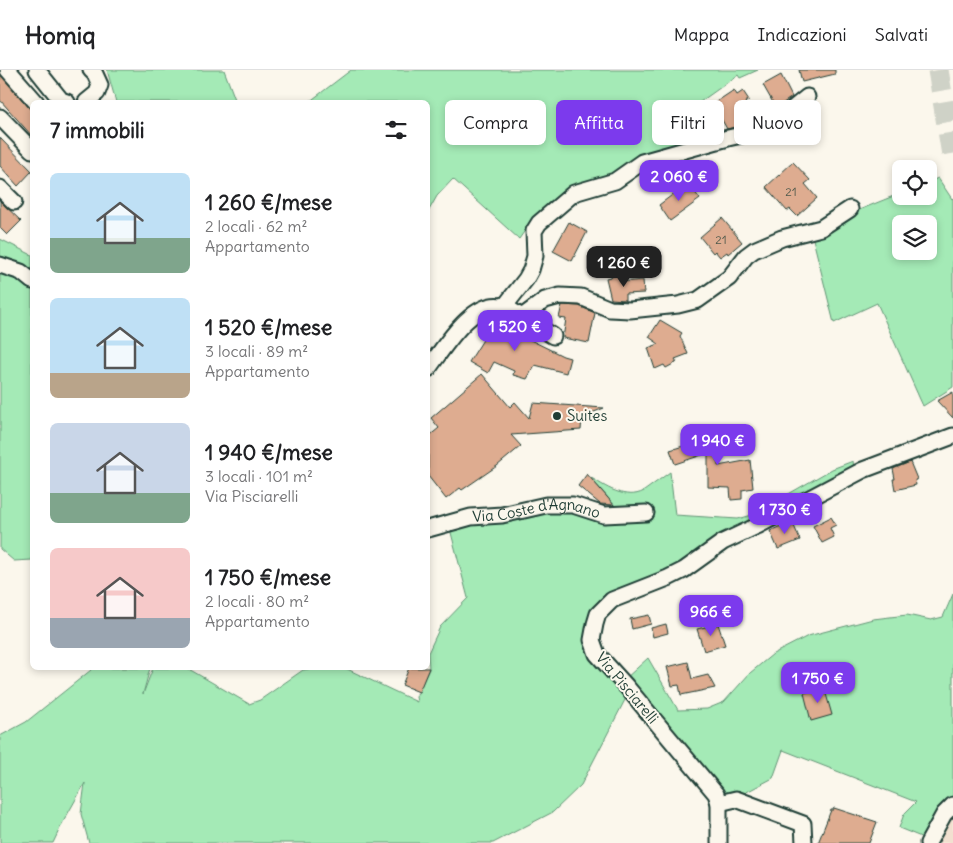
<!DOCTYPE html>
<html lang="it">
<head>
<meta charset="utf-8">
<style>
	body { margin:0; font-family:Delius,sans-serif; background:#f6f6f6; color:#202124; height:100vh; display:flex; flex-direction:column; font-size:19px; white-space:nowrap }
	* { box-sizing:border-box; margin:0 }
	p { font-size:16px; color:#757577 }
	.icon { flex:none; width:28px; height:28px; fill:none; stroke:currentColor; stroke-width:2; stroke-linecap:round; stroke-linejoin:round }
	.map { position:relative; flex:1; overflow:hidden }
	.details { position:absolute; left:30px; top:30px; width:400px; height:570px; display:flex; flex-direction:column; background:#fff; border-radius:8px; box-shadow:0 2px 8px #0003 }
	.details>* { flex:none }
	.guide { position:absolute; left:445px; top:30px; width:432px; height:45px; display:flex; gap:10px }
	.fabs { position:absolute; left:892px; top:90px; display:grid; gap:10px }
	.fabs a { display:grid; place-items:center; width:45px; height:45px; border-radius:8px; background:#fff; box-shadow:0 2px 8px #0003; font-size:25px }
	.price { position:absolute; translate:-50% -42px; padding:0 11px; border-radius:10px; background:#7c3aed; color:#fff; font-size:16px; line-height:32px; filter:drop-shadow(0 1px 2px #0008) }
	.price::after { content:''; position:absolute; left:50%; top:30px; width:15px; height:11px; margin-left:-8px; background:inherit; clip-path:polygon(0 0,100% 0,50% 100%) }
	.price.active { background:#222; color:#fff }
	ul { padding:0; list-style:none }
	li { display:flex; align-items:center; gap:15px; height:125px; padding:0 20px }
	li span { display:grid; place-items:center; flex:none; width:140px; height:100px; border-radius:8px; color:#555 }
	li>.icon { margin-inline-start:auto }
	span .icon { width:60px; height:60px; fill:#fffc; stroke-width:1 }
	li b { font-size:21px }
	h2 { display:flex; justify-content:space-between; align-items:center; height:60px; padding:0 20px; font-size:21px }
	.chip { padding:0 18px; border-radius:8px; background:#fff; box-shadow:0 2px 8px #0003; font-size:18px; line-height:45px }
	.chip.active { background:#7c3aed; color:#fff }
	header { display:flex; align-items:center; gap:30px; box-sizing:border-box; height:70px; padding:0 25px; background:#fff; border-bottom:1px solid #e0e0e0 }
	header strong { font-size:24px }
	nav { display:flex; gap:28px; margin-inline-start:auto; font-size:18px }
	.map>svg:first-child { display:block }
	.built { fill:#f2e0d0 }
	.green { fill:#a4eab6; stroke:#629475; fill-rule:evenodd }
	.building { fill:#deac90; stroke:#1f3d34 }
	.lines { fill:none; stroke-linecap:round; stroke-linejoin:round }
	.highway-tunnel { stroke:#cfd2c7; stroke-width:21; stroke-dasharray:21 11; stroke-linecap:butt }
	.minor-casing { stroke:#1f3d34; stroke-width:19 }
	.minor { stroke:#fbf7ec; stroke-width:15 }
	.poi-dot { fill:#1f3d34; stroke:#fbf7ec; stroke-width:2 }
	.labels { text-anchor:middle; stroke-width:4; stroke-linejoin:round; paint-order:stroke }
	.number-label { font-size:12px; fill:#4f594b }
	.poi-label { font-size:15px; fill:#1f3d34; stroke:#fbf7ec; text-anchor:start }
	.street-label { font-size:15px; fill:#1f3d34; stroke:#fbf7ec }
</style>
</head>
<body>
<header>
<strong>Homiq</strong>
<nav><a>Mappa</a><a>Indicazioni</a><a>Salvati</a></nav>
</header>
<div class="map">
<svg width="953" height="773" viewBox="0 0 953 773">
	<rect width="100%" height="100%" fill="#fbf7ec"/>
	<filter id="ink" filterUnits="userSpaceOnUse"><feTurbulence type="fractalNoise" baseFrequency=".02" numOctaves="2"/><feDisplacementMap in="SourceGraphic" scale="10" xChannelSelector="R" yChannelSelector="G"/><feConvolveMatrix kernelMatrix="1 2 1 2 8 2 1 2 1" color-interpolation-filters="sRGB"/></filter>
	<g filter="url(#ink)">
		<path class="built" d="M 953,726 L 953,773 L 918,773 L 921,767 Z"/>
		<g class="green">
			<path d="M 107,0 L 224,0 L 236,32 L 116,32 Z"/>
			<path d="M 351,0 L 758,0 L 740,8 L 738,5 L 693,37 L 714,69 L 627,98 L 569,122 L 531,152 L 519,169 L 453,109 L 437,126 L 428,142 L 428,32 L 309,32 Z"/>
			<path d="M 938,108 L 952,129 L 953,128 L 953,317 L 923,336 L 877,233 L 834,253 L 812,165 L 854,142 L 901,123 L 901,126 L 929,126 L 929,112 ZM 901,154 L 929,154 L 929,181 L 901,181 Z"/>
			<path d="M 0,169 L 32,185 L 32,199 L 30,200 L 0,189 Z"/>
			<path d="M 0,199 L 19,205 L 32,220 L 32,490 L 14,491 L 0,479 Z"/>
			<path d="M 853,391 L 854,399 L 679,498 L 614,524 L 587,567 L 627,626 L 581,715 L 553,742 L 493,773 L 89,773 L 81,744 L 85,713 L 62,754 L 53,773 L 0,773 L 0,666 L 26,652 L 91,600 L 92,598 L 150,598 L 143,624 L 153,598 L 187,598 L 249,634 L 260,630 L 303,600 L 314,598 L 345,598 L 417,632 L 416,627 L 429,599 L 428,583 L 440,557 L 468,528 L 449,455 L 476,455 L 503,451 L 542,439 L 623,445 L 590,407 C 604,416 626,431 644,421 C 653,415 661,408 670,402 L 675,445 L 738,449 L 752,445 L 832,399 Z"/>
			<path d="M 953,524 L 953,726 L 921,767 L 899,758 L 904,744 L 916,732 L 783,680 L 773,708 L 739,726 L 724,725 L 694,685 L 625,609 L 648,588 L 678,640 L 707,639 L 724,632 L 750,603 L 773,584 L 808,566 L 873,549 L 907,545 L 931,550 L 943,547 Z"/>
		</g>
		<g class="building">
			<path d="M 799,0 L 835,0 L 835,4 L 802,12 Z"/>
			<path d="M 0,4 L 32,41 L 32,66 L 0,30 Z"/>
			<path d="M 781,5 L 792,27 L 776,38 L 763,15 Z"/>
			<path d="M 734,20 L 737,25 L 743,21 L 749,30 L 745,32 L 757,50 L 752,53 L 727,59 L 713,34 Z"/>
			<path d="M 0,68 L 32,101 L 18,116 L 0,96 Z"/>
			<path d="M 793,92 L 810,110 L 805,114 L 817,128 L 797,146 L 790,139 L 787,141 L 766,117 Z"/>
			<path d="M 688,113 L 700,129 L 670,151 L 659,135 Z"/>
			<path d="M 0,131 L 21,151 L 7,165 L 0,158 Z"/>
			<path d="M 722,148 L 742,172 L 728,184 L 727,182 L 720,187 L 715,181 L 713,183 L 700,167 Z"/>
			<path d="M 569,152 L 587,162 L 572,191 L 553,181 Z"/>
			<path d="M 618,205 L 620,212 L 643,210 L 644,223 L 625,224 L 625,230 L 611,229 L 606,208 Z"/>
			<path d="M 562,235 L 579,236 L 595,243 L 589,273 L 563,268 L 566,249 L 559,248 Z"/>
			<path d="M 498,246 L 502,246 L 516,254 L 512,261 L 563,286 L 570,288 L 566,303 L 535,295 L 527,309 L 513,305 L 514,301 L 494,292 L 488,303 L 469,292 Z"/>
			<path d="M 660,250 L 682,263 L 680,266 L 688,284 L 675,289 L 677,292 L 666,298 L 664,295 L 655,299 L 648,278 L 659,274 L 649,267 Z"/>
			<path d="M 482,304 L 510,337 L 515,332 L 529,348 L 533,333 L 604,338 L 582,347 L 581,360 L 511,365 L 521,376 L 497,396 L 462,420 L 460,418 L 446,429 L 428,406 L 428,367 L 439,358 L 431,348 Z"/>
			<path d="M 953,322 L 953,348 L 937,331 Z"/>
			<path d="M 709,356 L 717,356 L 718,396 L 750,390 L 753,418 L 742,420 L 742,429 L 731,430 L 730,418 L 708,417 L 708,383 L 675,394 L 670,380 L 697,372 L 708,372 Z"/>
			<path d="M 910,392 L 917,409 L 915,410 L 916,415 L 895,420 L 893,409 L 895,409 L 893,399 Z"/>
			<path d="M 587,404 L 614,435 L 600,434 L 578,416 Z"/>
			<path d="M 831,447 L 836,455 L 830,458 L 834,467 L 822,473 L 813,456 Z"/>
			<path d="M 792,451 L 800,470 L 778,479 L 770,461 Z"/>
			<path d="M 649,545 L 651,554 L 632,559 L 630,549 Z"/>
			<path d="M 666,554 L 668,563 L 653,567 L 651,558 Z"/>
			<path d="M 718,554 L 725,575 L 704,581 L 697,559 Z"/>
			<path d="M 688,592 L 692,609 L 708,605 L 715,618 L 681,625 L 679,615 L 672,616 L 667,597 Z"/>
			<path d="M 409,598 L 429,598 L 419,622 L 402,615 Z"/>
			<path d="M 824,617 L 832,645 L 811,651 L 804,623 Z"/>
			<path d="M 834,738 L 877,752 L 869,773 L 818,773 L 831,740 L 833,740 Z"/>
		</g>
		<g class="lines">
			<path class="highway-tunnel" d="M 938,0 L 953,91"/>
			<g class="minor-casing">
				<g id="minor">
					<path d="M 8,0 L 36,32"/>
					<path d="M 37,0 L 61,30 L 67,32"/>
					<path d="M 86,32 L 97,23 L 100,15 L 95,4 L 91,0"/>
					<path d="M 0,47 L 32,80"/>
					<path d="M 0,118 L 14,132"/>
					<path d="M 0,195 L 21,202 L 32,211"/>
					<path d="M 504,237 L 526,209 L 531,200 L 535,186 L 534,161 L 539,153 L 574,123 L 615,111 L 642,92 L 728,68 L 755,62 L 780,49 L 807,27"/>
					<path d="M 522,247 L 553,266"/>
					<path d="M 428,299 C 443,279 474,226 505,237 C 511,240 517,244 522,247 L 545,230 L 560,226 L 581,227 L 610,239 L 630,240 L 678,235 L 698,230 L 729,208 L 746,186 L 754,180 L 782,168 L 821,158 L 850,139"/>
					<path id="s1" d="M 428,459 L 471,447 L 502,445 L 546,435 L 573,435 L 604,445 L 646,443"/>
					<path d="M 719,733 L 736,729 L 803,754 L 804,773"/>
					<path d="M 719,773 L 719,733 L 716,724 L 626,616 L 597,584 L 592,570 L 595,554 L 598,544 L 612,530 L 668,508 L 684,500 L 723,472 L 757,456 L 863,400 L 953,366"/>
					<path d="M 928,773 L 944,744 L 953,735"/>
				</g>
			</g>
			<use href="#minor" class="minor"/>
		</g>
	</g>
	<circle class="poi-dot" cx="557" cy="346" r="5"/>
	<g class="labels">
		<g class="number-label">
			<text x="791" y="126">21</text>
			<text x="721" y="174">21</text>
		</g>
		<g class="poi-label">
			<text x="567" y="351">Suites</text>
		</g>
		<g class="street-label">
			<text dy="5" stroke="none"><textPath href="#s1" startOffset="111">Via Coste d'Agnano</textPath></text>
			<text transform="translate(627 618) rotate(50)" y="5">Via Pisciarelli</text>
		</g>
	</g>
</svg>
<div class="fabs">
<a><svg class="icon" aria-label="locate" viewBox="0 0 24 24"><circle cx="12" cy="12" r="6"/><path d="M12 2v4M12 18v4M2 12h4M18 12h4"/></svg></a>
<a><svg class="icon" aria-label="layers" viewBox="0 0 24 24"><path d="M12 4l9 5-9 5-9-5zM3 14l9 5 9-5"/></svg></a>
</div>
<b class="price" style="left:679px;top:132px">2 060 €</b>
<b class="price active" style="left:624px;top:218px">1 260 €</b>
<b class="price" style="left:515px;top:282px">1 520 €</b>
<b class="price" style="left:718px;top:396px">1 940 €</b>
<b class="price" style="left:785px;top:465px">1 730 €</b>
<b class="price" style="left:711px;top:567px">966 €</b>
<b class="price" style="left:818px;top:634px">1 750 €</b>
<div class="guide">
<a class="chip">Compra</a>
<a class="chip active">Affitta</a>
<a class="chip">Filtri</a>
<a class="chip">Nuovo</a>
</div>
<section class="details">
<h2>7 immobili<svg class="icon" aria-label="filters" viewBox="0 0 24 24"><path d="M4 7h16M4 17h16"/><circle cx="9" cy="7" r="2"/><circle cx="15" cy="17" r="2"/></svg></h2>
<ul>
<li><span style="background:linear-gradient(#bfe0f5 65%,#7fa58c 0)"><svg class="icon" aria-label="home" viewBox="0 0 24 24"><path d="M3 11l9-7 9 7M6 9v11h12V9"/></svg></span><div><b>1 260 €/mese</b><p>2 locali · 62 m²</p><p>Appartamento</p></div></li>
<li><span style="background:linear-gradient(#bfe0f5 75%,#b9a48a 0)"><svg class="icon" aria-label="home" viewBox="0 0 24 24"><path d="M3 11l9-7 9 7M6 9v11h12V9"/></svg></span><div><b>1 520 €/mese</b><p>3 locali · 89 m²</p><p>Appartamento</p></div></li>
<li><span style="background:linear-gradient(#c9d6e8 70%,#7fa58c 0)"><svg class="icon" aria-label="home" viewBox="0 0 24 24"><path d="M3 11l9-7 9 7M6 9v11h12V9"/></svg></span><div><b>1 940 €/mese</b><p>3 locali · 101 m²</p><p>Via Pisciarelli</p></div></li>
<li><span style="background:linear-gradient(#f6c9c9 70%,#9aa5b1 0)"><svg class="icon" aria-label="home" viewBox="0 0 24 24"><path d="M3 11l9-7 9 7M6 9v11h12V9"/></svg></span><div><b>1 750 €/mese</b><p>2 locali · 80 m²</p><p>Appartamento</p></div></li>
</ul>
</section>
</div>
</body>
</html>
